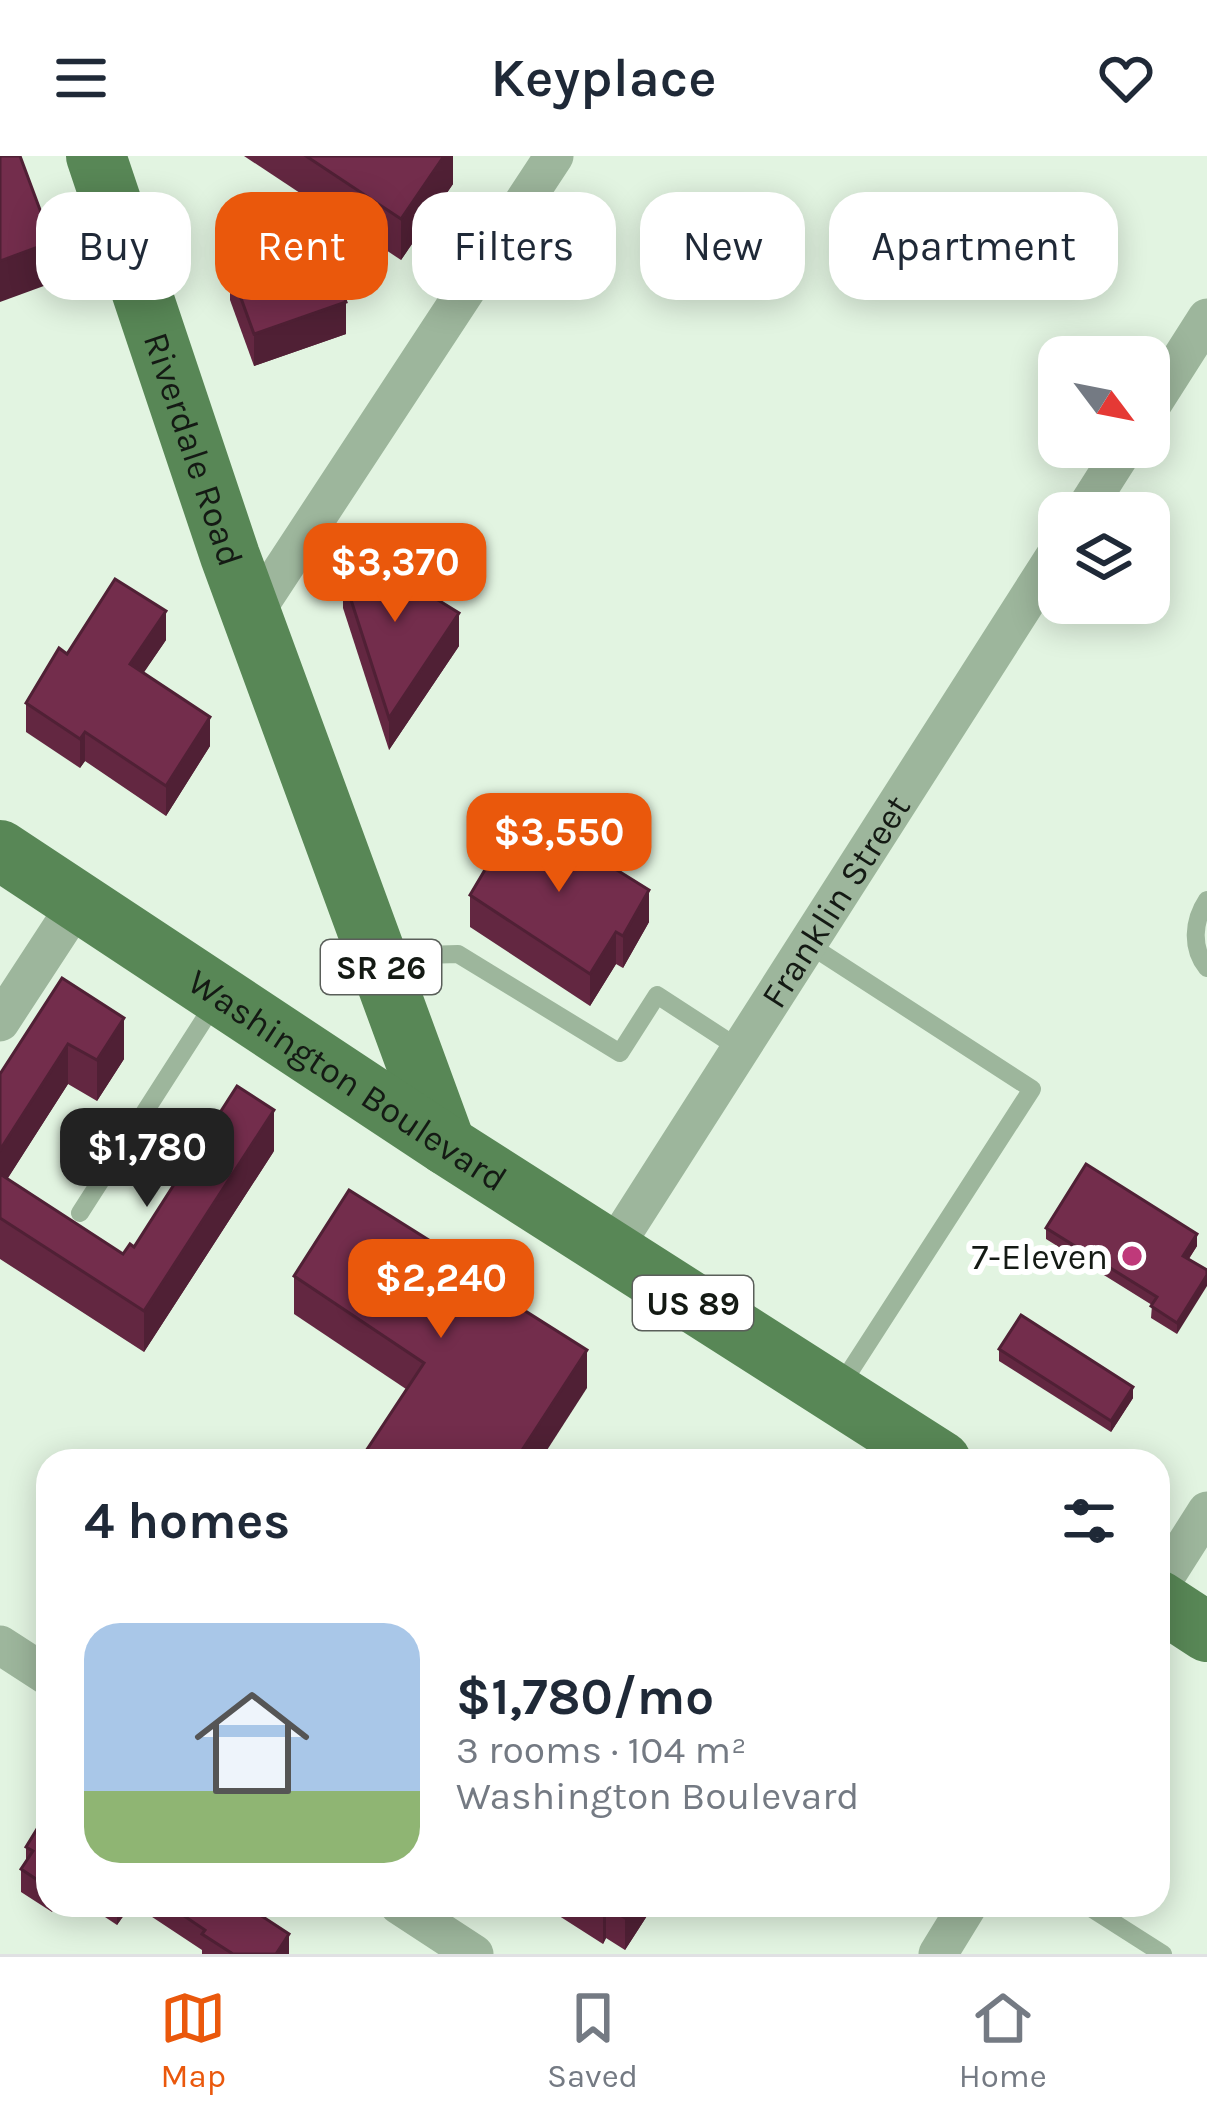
<!DOCTYPE html>
<html lang="en">
<head>
<meta charset="utf-8">
<style>
	body { margin:0; font-family:Karla,sans-serif; background:#f6f6f7; color:#1f2937; height:100vh; display:flex; flex-direction:column; font-size:45px; white-space:nowrap }
	* { box-sizing:border-box; margin:0 }
	p { font-size:39px; color:#747a83 }
	.icon { flex:none; width:66px; height:66px; fill:none; stroke:currentColor; stroke-width:2; stroke-linecap:round; stroke-linejoin:round }
	.map { position:relative; flex:1; overflow:hidden }
	.side { position:absolute; left:36px; top:1293px; width:1134px; height:468px; display:flex; flex-direction:column; background:#fff; border-radius:36px; box-shadow:0 6px 30px #0003 }
	.side>* { flex:none }
	.hud { position:absolute; left:36px; top:36px; width:1137px; height:108px; display:flex; gap:24px }
	.needle { width:78px; rotate:122deg }
	.controls { position:absolute; left:1038px; top:180px; display:grid; gap:24px }
	.controls a { display:grid; place-items:center; width:132px; height:132px; border-radius:24px; background:#fff; box-shadow:0 6px 30px #0003; font-size:60px }
	.price { position:absolute; translate:-50% -102px; padding:0 27px; border-radius:24px; background:#ea580c; color:#fff; font-size:39px; line-height:78px; filter:drop-shadow(0 3px 6px #0008) }
	.price::after { content:''; position:absolute; left:50%; top:72px; width:36px; height:27px; margin-left:-18px; background:inherit; clip-path:polygon(0 0,100% 0,50% 100%) }
	.price.selected { background:#222; color:#fff }
	ul { padding:0; list-style:none }
	li { display:flex; align-items:center; gap:36px; height:300px; padding:0 48px }
	li span { display:grid; place-items:center; flex:none; width:336px; height:240px; border-radius:36px; color:#555 }
	li>.icon { margin-inline-start:auto }
	span .icon { width:144px; height:144px; fill:#fffc; stroke-width:1 }
	li b { font-size:51px }
	h2 { display:flex; justify-content:space-between; align-items:center; height:144px; padding:0 48px; font-size:51px }
	.chip { padding:0 42px; border-radius:36px; background:#fff; box-shadow:0 6px 30px #0003; font-size:42px; line-height:108px }
	.chip.selected { background:#ea580c; color:#fff }
	header { display:flex; justify-content:space-between; align-items:center; height:156px; padding:0 48px; background:#fff; font-size:54px; font-weight:600 }
	.menu { display:flex; justify-content:space-around; align-items:center; height:168px; border-top:3px solid #e0e1e3; background:#fff; font-size:33px; color:#747a83 }
	.menu a { display:grid; justify-items:center; gap:6px }
	.menu .selected { color:#ea580c }
	.map>svg:first-child { display:block }
	.lines { fill:none; stroke-linecap:round; stroke-linejoin:round }
	.service { stroke:#9db69c; stroke-width:18 }
	.minor { stroke:#9db69c; stroke-width:39 }
	.primary { stroke:#588756; stroke-width:60 }
	.wall { fill:#632741 }
	.shaded-wall { fill:#502035 }
	.building { fill:#732d4c; stroke:#502035; stroke-width:3 }
	.poi-dot { fill:#bf397a; stroke:#fff; stroke-width:4.5 }
	.labels { text-anchor:middle; stroke-width:12; stroke-linejoin:round; paint-order:stroke }
	.shield { fill:#fff; stroke:#5a5f5a; stroke-width:3 }
	.shield-label { font-size:33px; font-weight:bold; fill:#141a14 }
	.street-label { font-size:36px; fill:#141a14; stroke:#fff }
	.poi-label { font-size:36px; fill:#141a14; stroke:#fff; text-anchor:end }
</style>
</head>
<body>
<header><svg class="icon" aria-label="menu" viewBox="0 0 24 24"><path d="M4 6h16M4 12h16M4 18h16"/></svg>Keyplace<svg class="icon" aria-label="heart" viewBox="0 0 24 24"><path d="M12 20l-8-8c-3-5 5-10 8-4 3-6 11-1 8 4z"/></svg></header>
<div class="map">
<svg width="1207" height="1798" viewBox="0 0 1207 1798">
	<rect width="100%" height="100%" fill="#e2f4e1"/>
	<g class="lines">
		<g class="service">
			<path d="M 1207,744 C 1193,765 1191,792 1207,812"/>
			<path d="M 808,788 L 1032,933 L 841,1229"/>
			<path d="M 389,800 L 458,798 L 620,897 L 657,839 L 740,893"/>
			<path d="M 80,1057 L 214,848"/>
			<path d="M 1086,1749 L 1163,1798"/>
		</g>
		<g class="minor">
			<path d="M 1149,253 L 1207,162"/>
			<path d="M 1083,357 L 1125,291"/>
			<path d="M 252,460 L 554,0"/>
			<path d="M 0,866 L 79,745"/>
			<path id="s1" d="M 612,1094 L 1059,394"/>
			<path d="M 1158,1432 L 1207,1355"/>
			<path d="M 0,1489 L 48,1520"/>
			<path d="M 399,1749 L 474,1798"/>
			<path d="M 938,1798 L 968,1749"/>
		</g>
		<g class="primary">
			<path id="s2" d="M 96,0 L 230,400 L 446,989"/>
			<path id="s3" d="M 0,694 L 446,989 L 941,1305"/>
			<path d="M 1158,1444 L 1207,1476"/>
		</g>
	</g>
	<g class="wall">
		<path d="M 244,0 L 453,0 L 453,28 L 401,104 Z"/>
		<path d="M 230,112 L 346,178 L 254,210 L 230,144 Z"/>
		<path d="M 343,419 L 459,490 L 389,594 L 343,452 Z"/>
		<path d="M 166,484 L 143,517 L 210,590 L 166,660 L 85,605 L 80,612 L 26,576 L 26,547 L 67,498 Z"/>
		<path d="M 470,739 L 649,766 L 623,812 L 616,808 L 590,850 L 470,771 Z"/>
		<path d="M 62,822 L 124,903 L 97,945 L 68,928 L 7,1023 L 123,1098 L 274,995 L 144,1196 L 0,1103 L 0,918 Z"/>
		<path d="M 1046,1072 L 1197,1090 L 1189,1103 L 1177,1178 L 1151,1162 L 1152,1149 L 1046,1083 Z"/>
		<path d="M 451,1108 L 587,1232 L 406,1233 L 294,1158 L 294,1120 Z"/>
		<path d="M 999,1193 L 1133,1242 L 1111,1276 L 999,1205 Z"/>
		<path d="M 48,1655 L 48,1749 L 57,1749 L 52,1756 L 21,1736 L 21,1713 L 26,1706 L 26,1691 Z"/>
		<path d="M 87,1749 L 131,1749 L 117,1769 Z"/>
		<path d="M 134,1749 L 245,1749 L 289,1798 L 202,1798 L 202,1794 Z"/>
		<path d="M 542,1749 L 654,1749 L 625,1794 L 606,1782 L 603,1788 Z"/>
	</g>
	<g class="shaded-wall">
		<path d="M 444,0 L 453,0 L 453,28 L 401,104 L 401,63 Z"/>
		<path d="M 52,86 L 52,127 L 0,146 L 0,105 Z"/>
		<path d="M 346,146 L 346,178 L 254,210 L 254,178 Z"/>
		<path d="M 166,455 L 166,484 L 130,537 L 130,508 Z"/>
		<path d="M 459,457 L 459,490 L 389,594 L 389,562 Z"/>
		<path d="M 210,561 L 210,590 L 166,660 L 166,630 Z"/>
		<path d="M 85,576 L 85,605 L 80,612 L 80,583 Z"/>
		<path d="M 649,734 L 649,766 L 623,812 L 623,780 Z"/>
		<path d="M 616,776 L 616,808 L 590,850 L 590,818 Z"/>
		<path d="M 124,862 L 124,903 L 97,945 L 97,904 Z"/>
		<path d="M 68,888 L 68,928 L 1,1033 L 0,1047 L 0,994 Z"/>
		<path d="M 274,954 L 274,995 L 144,1196 L 144,1155 Z"/>
		<path d="M 1197,1078 L 1197,1090 L 1183,1111 L 1183,1100 Z"/>
		<path d="M 1207,1119 L 1207,1130 L 1177,1178 L 1177,1167 Z"/>
		<path d="M 587,1194 L 587,1232 L 540,1305 L 515,1305 Z"/>
		<path d="M 1133,1231 L 1133,1242 L 1111,1276 L 1111,1265 Z"/>
		<path d="M 117,1749 L 131,1749 L 117,1769 Z"/>
		<path d="M 633,1749 L 654,1749 L 625,1794 L 625,1762 Z"/>
		<path d="M 606,1750 L 606,1782 L 603,1788 L 603,1756 Z"/>
		<path d="M 289,1778 L 289,1798 L 276,1798 Z"/>
	</g>
	<g class="building">
		<path d="M 0,0 L 20,0 L 52,86 L 0,105 Z"/>
		<path d="M 306,0 L 444,0 L 401,63 Z"/>
		<path d="M 322,79 L 346,146 L 254,178 L 230,112 Z"/>
		<path d="M 357,394 L 459,457 L 389,562 L 343,419 Z"/>
		<path d="M 115,423 L 166,455 L 130,508 L 210,561 L 166,630 L 85,576 L 80,583 L 26,547 L 59,492 L 67,498 Z"/>
		<path d="M 517,660 L 592,707 L 596,701 L 649,734 L 623,780 L 616,776 L 590,818 L 470,739 Z"/>
		<path d="M 62,822 L 124,862 L 97,904 L 68,888 L 0,994 L 0,918 Z"/>
		<path d="M 237,930 L 274,954 L 144,1155 L 0,1062 L 0,1018 L 123,1098 L 130,1088 L 134,1091 Z"/>
		<path d="M 1086,1008 L 1197,1078 L 1183,1100 L 1207,1114 L 1207,1119 L 1177,1167 L 1151,1150 L 1157,1141 L 1046,1072 Z"/>
		<path d="M 349,1034 L 451,1098 L 446,1105 L 587,1194 L 515,1305 L 360,1304 L 424,1207 L 294,1120 Z"/>
		<path d="M 1021,1159 L 1133,1231 L 1111,1265 L 999,1193 Z"/>
		<path d="M 48,1655 L 48,1731 L 21,1713 L 33,1695 L 26,1691 Z"/>
		<path d="M 168,1749 L 245,1749 L 289,1778 L 276,1798 L 233,1798 L 202,1778 L 205,1774 Z"/>
		<path d="M 591,1749 L 633,1749 L 625,1762 L 606,1750 L 603,1756 Z"/>
	</g>
	<circle class="poi-dot" cx="1132" cy="1100" r="12"/>
	<g class="labels">
		<g class="shield">
			<rect x="321" y="784" width="120" height="54" rx="9"/>
			<rect x="633" y="1120" width="120" height="54" rx="9"/>
		</g>
		<g class="shield-label">
			<text x="381" y="823">SR 26</text>
			<text x="693" y="1159">US 89</text>
		</g>
		<g class="street-label">
			<text dy="13" stroke="none"><textPath href="#s2" startOffset="309">Riverdale Road</textPath></text>
			<text dy="13" stroke="none"><textPath href="#s1" startOffset="414">Franklin Street</textPath></text>
			<text dy="13" stroke="none"><textPath href="#s3" startOffset="417">Washington Boulevard</textPath></text>
		</g>
		<g class="poi-label">
			<text x="1108" y="1113">7-Eleven</text>
		</g>
	</g>
</svg>
<div class="controls">
<a><svg class="needle" viewBox="-14 -14 28 28"><path d="M0-13l5 13h-10z" fill="#e53935"/><path d="M0 13l5-13h-10z" fill="#747a83"/></svg></a>
<a><svg class="icon" aria-label="layers" viewBox="0 0 24 24"><path d="M12 4l9 5-9 5-9-5zM3 14l9 5 9-5"/></svg></a>
</div>
<b class="price" style="left:395px;top:469px">$3,370</b>
<b class="price" style="left:559px;top:739px">$3,550</b>
<b class="price selected" style="left:147px;top:1054px">$1,780</b>
<b class="price" style="left:441px;top:1185px">$2,240</b>
<div class="hud">
<a class="chip">Buy</a>
<a class="chip selected">Rent</a>
<a class="chip">Filters</a>
<a class="chip">New</a>
<a class="chip">Apartment</a>
</div>
<section class="side">
<h2>4 homes<svg class="icon" aria-label="filters" viewBox="0 0 24 24"><path d="M4 7h16M4 17h16"/><circle cx="9" cy="7" r="2"/><circle cx="15" cy="17" r="2"/></svg></h2>
<ul>
<li><span style="background:linear-gradient(#a9c7e8 70%,#8fb573 0)"><svg class="icon" aria-label="home" viewBox="0 0 24 24"><path d="M3 11l9-7 9 7M6 9v11h12V9"/></svg></span><div><b>$1,780/mo</b><p>3 rooms · 104 m²</p><p>Washington Boulevard</p></div></li>
</ul>
</section>
</div>
<nav class="menu">
<a class="selected"><svg class="icon" aria-label="map" viewBox="0 0 24 24"><path d="M3 6l6-2 6 2 6-2v14l-6 2-6-2-6 2zM9 4v14M15 6v14"/></svg>Map</a>
<a><svg class="icon" aria-label="saved" viewBox="0 0 24 24"><path d="M7 4h10v16l-5-4-5 4z"/></svg>Saved</a>
<a><svg class="icon" aria-label="home" viewBox="0 0 24 24"><path d="M3 11l9-7 9 7M6 9v11h12V9"/></svg>Home</a>
</nav>
</body>
</html>
